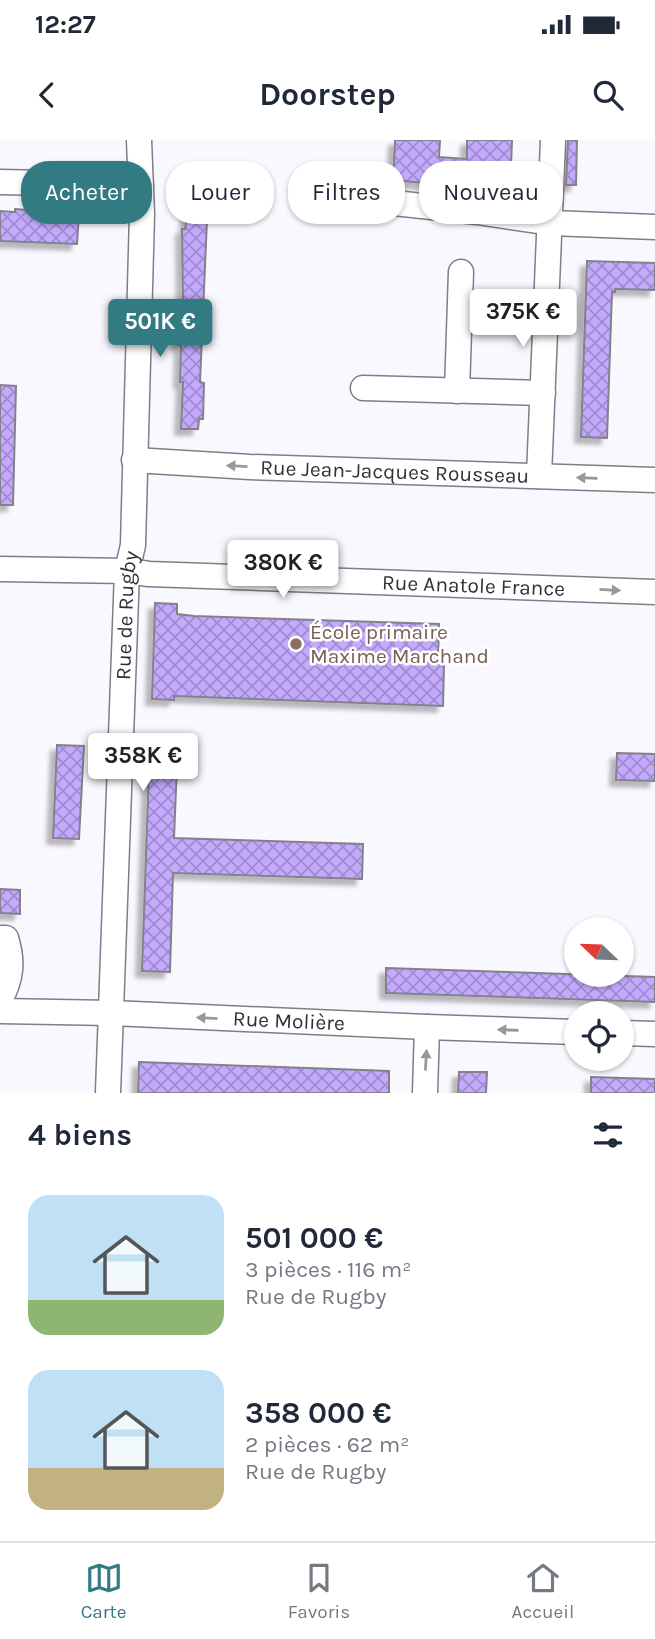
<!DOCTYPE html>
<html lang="fr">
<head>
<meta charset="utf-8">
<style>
	body { margin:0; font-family:Karla,sans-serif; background:#f2f2f3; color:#1f2937; height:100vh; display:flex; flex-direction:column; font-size:26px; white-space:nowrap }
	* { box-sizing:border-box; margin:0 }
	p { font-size:23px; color:#747a83 }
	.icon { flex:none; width:38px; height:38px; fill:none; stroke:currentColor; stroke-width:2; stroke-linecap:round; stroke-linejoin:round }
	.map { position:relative; height:953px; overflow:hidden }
	.drawer { display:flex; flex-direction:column; background:#fff; flex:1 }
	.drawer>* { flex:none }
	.top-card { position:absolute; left:21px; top:21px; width:614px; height:63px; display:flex; gap:14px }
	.needle { width:46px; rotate:293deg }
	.tools { position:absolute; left:564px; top:777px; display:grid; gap:14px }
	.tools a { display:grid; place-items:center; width:70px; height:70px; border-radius:50%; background:#fff; box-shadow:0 2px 5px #0004; font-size:35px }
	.price { position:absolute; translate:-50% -60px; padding:0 16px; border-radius:7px; background:#fff; color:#222; font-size:23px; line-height:46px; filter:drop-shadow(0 2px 4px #0008) }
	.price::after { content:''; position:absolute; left:50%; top:42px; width:21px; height:16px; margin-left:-10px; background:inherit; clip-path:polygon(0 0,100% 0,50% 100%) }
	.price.selected { background:#337b83; color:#fff }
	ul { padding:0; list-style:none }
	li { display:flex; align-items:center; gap:21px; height:175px; padding:0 28px }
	li span { display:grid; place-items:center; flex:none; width:196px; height:140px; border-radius:21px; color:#555 }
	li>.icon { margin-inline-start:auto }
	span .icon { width:84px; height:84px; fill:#fffc; stroke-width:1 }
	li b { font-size:30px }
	h2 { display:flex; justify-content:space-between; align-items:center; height:84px; padding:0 28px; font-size:30px }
	.pill { padding:0 24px; border-radius:28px; background:#fff; box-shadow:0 2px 5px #0004; font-size:24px; line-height:63px }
	.pill.selected { background:#337b83; color:#fff }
	.status { display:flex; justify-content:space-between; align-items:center; height:49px; padding:0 35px; background:#fff; direction:ltr }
	.status svg { height:19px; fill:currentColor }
	header { display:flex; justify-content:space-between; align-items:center; height:91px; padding:0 28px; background:#fff; font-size:32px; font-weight:700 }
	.tab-bar { display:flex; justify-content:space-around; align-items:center; height:98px; border-top:2px solid #e0e1e3; background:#fff; font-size:19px; color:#747a83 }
	.tab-bar a { display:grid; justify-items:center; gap:4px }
	.tab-bar .selected { color:#337b83 }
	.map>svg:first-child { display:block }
	.building { fill:url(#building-cross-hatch); stroke:#83818b; stroke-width:2; filter:url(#shadow) }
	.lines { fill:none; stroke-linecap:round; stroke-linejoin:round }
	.minor-casing { stroke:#807d87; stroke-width:27 }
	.minor { stroke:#fff; stroke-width:24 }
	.oneway { fill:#98989a }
	.education-dot { fill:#8d6e63; stroke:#fff; stroke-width:2.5 }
	.labels { text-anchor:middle; stroke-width:5; stroke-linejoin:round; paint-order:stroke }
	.street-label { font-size:21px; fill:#313034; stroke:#fff }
	.education-label { font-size:21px; fill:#785e54; stroke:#fff; text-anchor:start }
</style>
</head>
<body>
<div class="status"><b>12:27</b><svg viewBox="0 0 49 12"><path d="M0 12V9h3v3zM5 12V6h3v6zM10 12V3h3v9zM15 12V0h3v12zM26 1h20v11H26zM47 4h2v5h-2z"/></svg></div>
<header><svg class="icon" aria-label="back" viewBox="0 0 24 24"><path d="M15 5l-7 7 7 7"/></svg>Doorstep<svg class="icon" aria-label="search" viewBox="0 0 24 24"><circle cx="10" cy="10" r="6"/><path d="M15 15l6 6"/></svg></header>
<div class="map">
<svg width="655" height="953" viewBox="0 0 655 953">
	<defs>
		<pattern id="building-cross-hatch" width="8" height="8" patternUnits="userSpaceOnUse" patternTransform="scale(1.75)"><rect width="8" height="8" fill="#c3aafd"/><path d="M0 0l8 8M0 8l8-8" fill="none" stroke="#9f8bce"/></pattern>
		<filter id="shadow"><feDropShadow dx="-6" dy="6" stdDeviation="2" flood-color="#0004"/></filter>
	</defs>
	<rect width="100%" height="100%" fill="#faf8ff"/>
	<g class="building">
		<path d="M 395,0 L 440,0 L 439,17 L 467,19 L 467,0 L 512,0 L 510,51 L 393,40 Z"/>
		<path d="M 568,0 L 577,0 L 576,45 L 566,45 Z"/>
		<path d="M 15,69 L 79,74 L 77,104 L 0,101 L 0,71 L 15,72 Z"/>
		<path d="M 188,70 L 203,72 L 203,80 L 207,80 L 200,242 L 204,243 L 203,279 L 199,279 L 198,289 L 181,289 L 183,242 L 180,242 L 181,205 L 178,205 L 180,166 L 183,166 L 182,89 L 185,89 Z"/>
		<path d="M 587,121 L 655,123 L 655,150 L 615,149 L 615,152 L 612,152 L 607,298 L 581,297 Z"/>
		<path d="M 0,245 L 16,246 L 13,365 L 0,365 Z"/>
		<path d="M 155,463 L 177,464 L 177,474 L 194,476 L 439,484 L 438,524 L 444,524 L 443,566 L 174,556 L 174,560 L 152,559 Z"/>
		<path d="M 150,600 L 178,601 L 174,698 L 363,704 L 362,739 L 173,733 L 170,832 L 142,831 Z"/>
		<path d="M 57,605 L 84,606 L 79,699 L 53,698 Z"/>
		<path d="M 617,613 L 655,614 L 655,641 L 616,640 Z"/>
		<path d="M 0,749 L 20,750 L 20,774 L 0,773 Z"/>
		<path d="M 386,828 L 655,837 L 655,862 L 386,853 Z"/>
		<path d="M 139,922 L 389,931 L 389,953 L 138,953 Z"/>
		<path d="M 459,932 L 487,932 L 486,953 L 458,953 Z"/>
		<path d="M 591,937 L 655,939 L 655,953 L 591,953 Z"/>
	</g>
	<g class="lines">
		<g class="minor-casing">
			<g id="minor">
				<path d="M 0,42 L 141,45"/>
				<path d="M 330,56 L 477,72 L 551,83 L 655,87"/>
				<path d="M 363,248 L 543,253"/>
				<path d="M 457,251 L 461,132"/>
				<path id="s1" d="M 134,320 L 250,327 L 655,340"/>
				<path d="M 539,336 L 553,0"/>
				<path id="s2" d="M 0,429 L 127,431 L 149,434 L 655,452"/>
				<path d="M 0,798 L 6,798 C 13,821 12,838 0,860"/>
				<path id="s3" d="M 0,871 L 112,873 L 427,887 L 576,892"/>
				<path d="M 621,893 L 655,894"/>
				<path id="s4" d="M 108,953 L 127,431 L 133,405 L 142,74 L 139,0"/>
				<path d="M 425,953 L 427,887"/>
			</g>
		</g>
		<use href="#minor" class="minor"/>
	</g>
	<defs><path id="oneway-solid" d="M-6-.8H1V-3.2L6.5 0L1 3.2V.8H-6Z" transform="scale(1.75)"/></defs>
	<g class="oneway">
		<use href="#oneway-solid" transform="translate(237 326) rotate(-177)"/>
		<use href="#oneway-solid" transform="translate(587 338) rotate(-178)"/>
		<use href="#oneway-solid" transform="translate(610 450) rotate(3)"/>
		<use href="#oneway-solid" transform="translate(207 878) rotate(-177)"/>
		<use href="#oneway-solid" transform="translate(508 890) rotate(-178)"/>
		<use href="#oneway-solid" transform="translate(426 920) rotate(-87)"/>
	</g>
	<circle class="education-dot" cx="296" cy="504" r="7"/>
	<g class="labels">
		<g class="street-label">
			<text dy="7" stroke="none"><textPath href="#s1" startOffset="261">Rue Jean-Jacques Rousseau</textPath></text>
			<text dy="7" stroke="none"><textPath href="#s2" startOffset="474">Rue Anatole France</textPath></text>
			<text dy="7" stroke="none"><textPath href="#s4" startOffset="478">Rue de Rugby</textPath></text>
			<text dy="7" stroke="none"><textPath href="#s3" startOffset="289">Rue Molière</textPath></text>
		</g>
		<g class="education-label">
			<text x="310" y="499">École primaire<tspan x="310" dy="24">Maxime Marchand</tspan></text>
		</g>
	</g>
</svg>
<div class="tools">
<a><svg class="needle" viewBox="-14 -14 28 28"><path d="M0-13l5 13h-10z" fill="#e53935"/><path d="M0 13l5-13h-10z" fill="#747a83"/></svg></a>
<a><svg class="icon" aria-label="locate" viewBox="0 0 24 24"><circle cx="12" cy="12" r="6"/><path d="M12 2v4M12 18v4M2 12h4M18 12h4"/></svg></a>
</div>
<b class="price" style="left:523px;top:209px">375K €</b>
<b class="price selected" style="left:160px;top:219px">501K €</b>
<b class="price" style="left:283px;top:460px">380K €</b>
<b class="price" style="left:143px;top:653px">358K €</b>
<div class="top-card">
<a class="pill selected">Acheter</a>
<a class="pill">Louer</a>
<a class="pill">Filtres</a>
<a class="pill">Nouveau</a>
</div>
</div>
<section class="drawer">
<h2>4 biens<svg class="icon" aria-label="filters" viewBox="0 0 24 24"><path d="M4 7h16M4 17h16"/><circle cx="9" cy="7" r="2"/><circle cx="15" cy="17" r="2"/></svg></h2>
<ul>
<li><span style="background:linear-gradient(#bfe0f5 75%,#8fb573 0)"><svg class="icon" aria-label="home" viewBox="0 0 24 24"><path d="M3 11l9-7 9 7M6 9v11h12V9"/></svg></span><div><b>501 000 €</b><p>3 pièces · 116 m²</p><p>Rue de Rugby</p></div></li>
<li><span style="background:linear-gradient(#bfe0f5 70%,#c2b280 0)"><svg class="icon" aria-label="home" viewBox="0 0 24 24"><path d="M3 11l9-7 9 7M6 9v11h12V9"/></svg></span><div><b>358 000 €</b><p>2 pièces · 62 m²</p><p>Rue de Rugby</p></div></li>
</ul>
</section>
<nav class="tab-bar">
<a class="selected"><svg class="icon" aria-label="map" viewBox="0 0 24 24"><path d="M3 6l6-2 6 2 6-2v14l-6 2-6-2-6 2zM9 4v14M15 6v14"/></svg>Carte</a>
<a><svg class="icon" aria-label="saved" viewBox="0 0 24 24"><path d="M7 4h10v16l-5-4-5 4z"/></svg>Favoris</a>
<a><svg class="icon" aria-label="home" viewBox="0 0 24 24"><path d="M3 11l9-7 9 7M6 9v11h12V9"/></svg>Accueil</a>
</nav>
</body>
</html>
